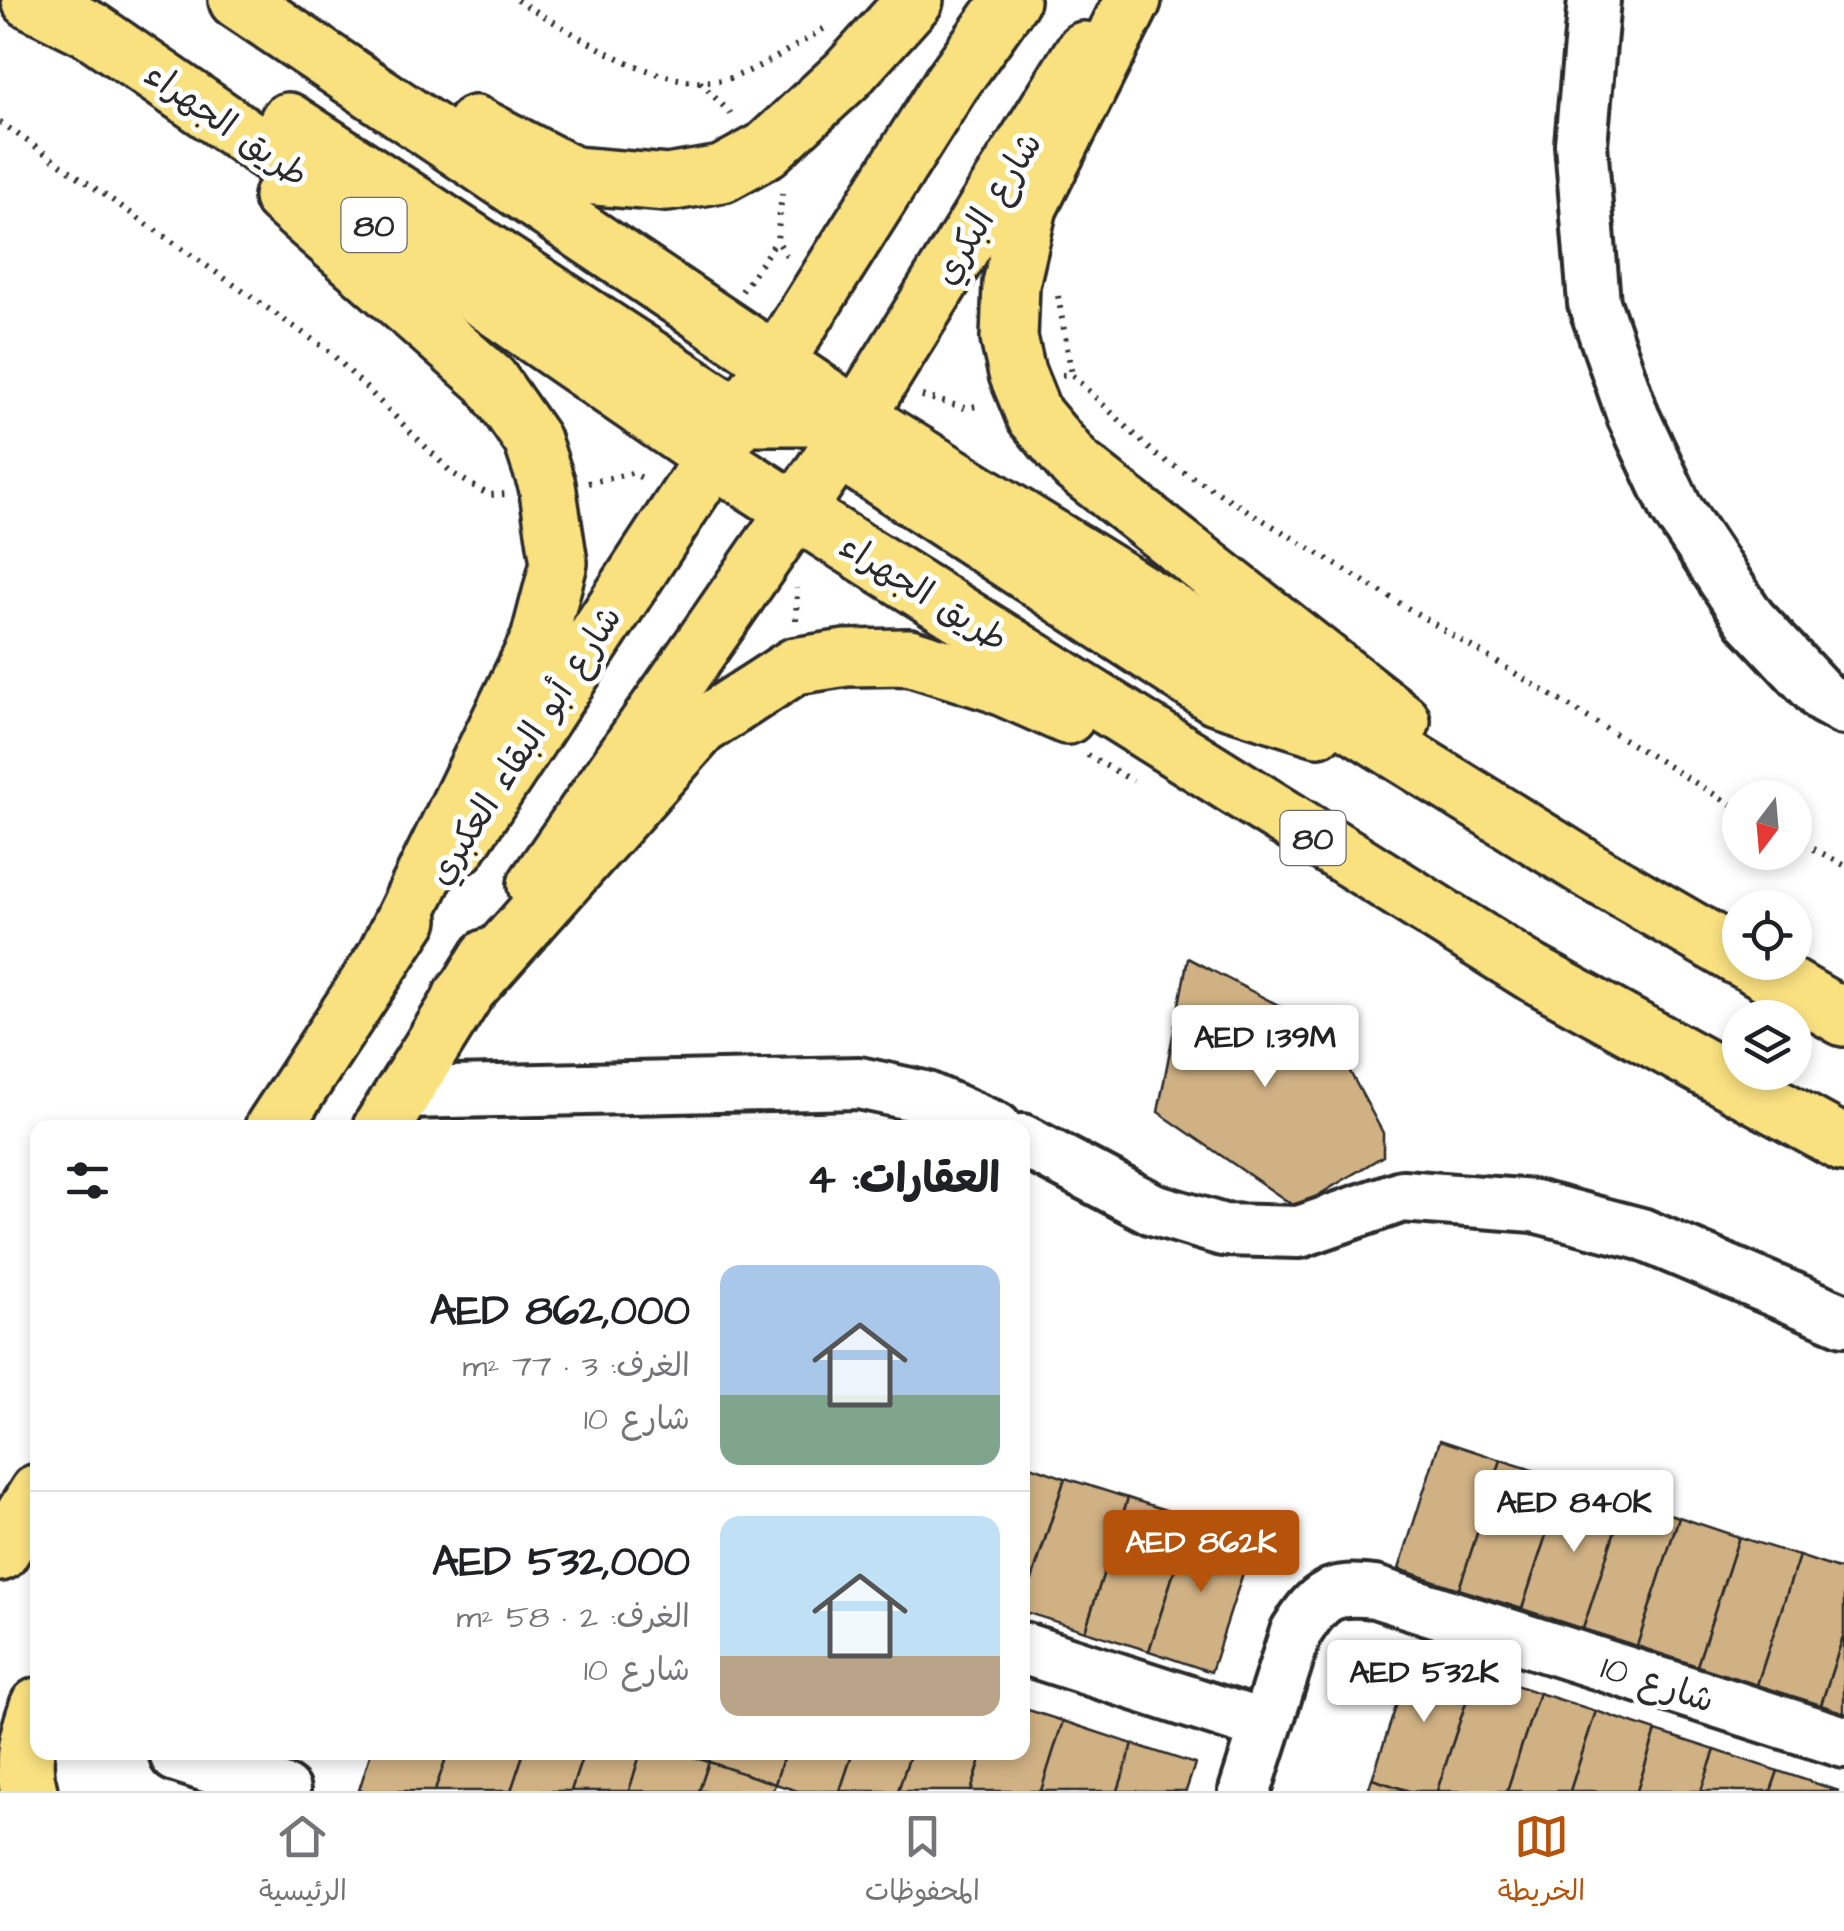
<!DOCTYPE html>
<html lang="ar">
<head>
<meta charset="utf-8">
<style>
	body { margin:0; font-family:"Architects Daughter","Playpen Sans Arabic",sans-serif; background:#f2f2f2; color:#202124; direction:rtl; height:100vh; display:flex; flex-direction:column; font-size:38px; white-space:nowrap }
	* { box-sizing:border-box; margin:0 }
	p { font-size:32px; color:#757577 }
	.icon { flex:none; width:55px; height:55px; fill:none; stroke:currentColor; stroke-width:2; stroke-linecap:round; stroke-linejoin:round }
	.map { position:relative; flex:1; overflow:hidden; direction:ltr }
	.sheet { position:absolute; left:30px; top:1120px; width:1000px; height:640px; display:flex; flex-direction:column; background:#fff; border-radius:20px; box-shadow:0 5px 15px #0003; direction:rtl }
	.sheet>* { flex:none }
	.needle { width:65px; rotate:196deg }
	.tools { position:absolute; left:1722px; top:780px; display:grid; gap:20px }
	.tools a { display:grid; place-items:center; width:90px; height:90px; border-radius:50%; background:#fff; box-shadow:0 5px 15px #0003; font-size:50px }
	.price { position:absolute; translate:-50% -85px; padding:0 22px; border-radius:10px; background:#fff; color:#222; font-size:32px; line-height:65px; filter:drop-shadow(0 2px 5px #0008) }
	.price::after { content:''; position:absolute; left:50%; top:60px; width:30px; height:22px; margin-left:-15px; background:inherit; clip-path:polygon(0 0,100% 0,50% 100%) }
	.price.current { background:#b45309; color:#fff }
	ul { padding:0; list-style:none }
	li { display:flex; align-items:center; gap:30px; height:250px; padding:0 30px }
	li+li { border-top:2px solid #e0e0e0 }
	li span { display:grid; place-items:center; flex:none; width:280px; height:200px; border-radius:20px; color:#555 }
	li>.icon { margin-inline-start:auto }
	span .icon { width:120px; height:120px; fill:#fffc; stroke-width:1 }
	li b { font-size:42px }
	h2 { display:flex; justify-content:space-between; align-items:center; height:120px; padding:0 30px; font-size:42px }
	.tabs { display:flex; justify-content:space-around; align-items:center; height:140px; border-top:2px solid #e0e0e0; background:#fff; font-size:28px; color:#757577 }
	.tabs a { display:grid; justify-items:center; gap:5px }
	.tabs .current { color:#b45309 }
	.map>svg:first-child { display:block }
	.building { fill:#d0b184; stroke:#2b2b2b; stroke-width:2.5 }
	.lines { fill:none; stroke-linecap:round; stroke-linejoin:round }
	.minor-casing { stroke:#2b2b2b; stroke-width:58 }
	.major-casing { stroke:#2b2b2b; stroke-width:62 }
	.highway-casing { stroke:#2b2b2b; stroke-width:62 }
	.path { stroke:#2b2b2b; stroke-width:6; stroke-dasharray:2.5 8; stroke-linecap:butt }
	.minor { stroke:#fff; stroke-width:50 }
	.major { stroke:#fae180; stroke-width:55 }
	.highway { stroke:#fae180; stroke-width:55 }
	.labels { text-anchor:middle; stroke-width:10; stroke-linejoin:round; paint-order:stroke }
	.shield { fill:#fff; stroke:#6b6b6b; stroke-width:2.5 }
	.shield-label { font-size:32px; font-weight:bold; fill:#2b2b2b }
	.street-label { font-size:35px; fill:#2b2b2b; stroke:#fff }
</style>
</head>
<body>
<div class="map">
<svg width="1844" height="1791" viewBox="0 0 1844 1791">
	<rect width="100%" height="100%" fill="#fff"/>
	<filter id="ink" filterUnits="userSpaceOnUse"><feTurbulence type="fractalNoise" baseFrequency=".01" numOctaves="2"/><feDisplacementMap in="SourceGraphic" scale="20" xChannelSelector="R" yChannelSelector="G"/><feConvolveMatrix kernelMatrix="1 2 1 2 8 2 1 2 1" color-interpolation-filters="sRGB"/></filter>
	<g filter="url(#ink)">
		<g class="building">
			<path d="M 1188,958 L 1328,1031 L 1383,1133 L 1383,1156 L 1297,1208 L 1158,1112 Z"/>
			<path d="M 1440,1440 L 1501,1460 L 1459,1589 L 1399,1569 Z"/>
			<path d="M 1501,1460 L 1564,1480 L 1522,1609 L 1459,1589 Z"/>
			<path d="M 1022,1463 L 1065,1478 L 1022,1609 Z"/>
			<path d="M 1065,1478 L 1128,1498 L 1085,1631 L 1022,1611 Z"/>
			<path d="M 1564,1480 L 1625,1500 L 1583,1629 L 1522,1609 Z"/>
			<path d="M 1128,1498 L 1191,1518 L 1149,1651 L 1085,1631 Z"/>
			<path d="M 1625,1500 L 1679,1517 L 1637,1646 L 1583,1629 Z"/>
			<path d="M 1679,1517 L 1739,1537 L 1697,1666 L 1637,1646 Z"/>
			<path d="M 1191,1518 L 1254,1539 L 1211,1672 L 1149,1651 Z"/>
			<path d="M 1739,1537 L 1799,1556 L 1757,1685 L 1697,1666 Z"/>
			<path d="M 1799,1556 L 1844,1571 L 1844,1634 L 1821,1705 L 1757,1685 Z"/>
			<path d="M 1844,1634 L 1844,1713 L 1821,1705 Z"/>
			<path d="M 1414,1652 L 1476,1672 L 1437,1791 L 1409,1791 L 1372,1779 Z"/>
			<path d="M 1476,1672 L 1539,1693 L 1507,1791 L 1437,1791 Z"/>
			<path d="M 1539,1693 L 1596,1711 L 1570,1791 L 1507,1791 Z"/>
			<path d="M 1022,1708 L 1063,1721 L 1041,1791 L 971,1791 L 983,1752 L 1022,1752 Z"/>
			<path d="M 1596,1711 L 1656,1731 L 1637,1791 L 1570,1791 Z"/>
			<path d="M 1063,1721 L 1133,1744 L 1118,1791 L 1041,1791 Z"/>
			<path d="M 1656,1731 L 1715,1750 L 1701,1791 L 1637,1791 Z"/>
			<path d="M 1133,1744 L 1195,1764 L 1186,1791 L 1118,1791 Z"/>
			<path d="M 1715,1750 L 1778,1771 L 1771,1791 L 1701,1791 Z"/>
			<path d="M 371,1752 L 448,1752 L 435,1791 L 363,1791 L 359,1790 Z"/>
			<path d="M 448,1752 L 524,1752 L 511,1791 L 435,1791 Z"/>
			<path d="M 524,1752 L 584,1752 L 571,1791 L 511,1791 Z"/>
			<path d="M 584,1752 L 641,1752 L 629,1791 L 571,1791 Z"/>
			<path d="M 641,1752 L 679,1752 L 709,1762 L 699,1791 L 629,1791 Z"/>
			<path d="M 679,1752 L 712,1752 L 709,1762 Z"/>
			<path d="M 712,1752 L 785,1752 L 775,1784 L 709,1762 Z"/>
			<path d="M 785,1752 L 853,1752 L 840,1791 L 798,1791 L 775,1784 Z"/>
			<path d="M 853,1752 L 911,1752 L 898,1791 L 840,1791 Z"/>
			<path d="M 911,1752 L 983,1752 L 971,1791 L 898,1791 Z"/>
			<path d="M 709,1762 L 775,1784 L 773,1791 L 699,1791 Z"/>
			<path d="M 1778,1771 L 1839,1791 L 1771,1791 Z"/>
			<path d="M 1372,1779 L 1409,1791 L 1368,1791 Z"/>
		</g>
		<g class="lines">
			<g class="minor-casing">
				<g id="minor">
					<path d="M 1594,0 L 1581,144 L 1594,303 L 1633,416 L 1676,508 L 1750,619 L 1824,698 L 1844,709"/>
					<path d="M 404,1093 L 859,1083 L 924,1097 L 996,1128"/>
					<path d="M 1022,1140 L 1153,1209 L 1223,1230 L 1299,1232 L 1402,1196 L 1534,1206 L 1641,1234 L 1844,1320"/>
					<path d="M 1022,1648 L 1264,1726"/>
					<path d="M 176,1756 L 284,1791"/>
					<path d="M 1245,1791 L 1296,1632 C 1320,1594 1331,1587 1375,1592 L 1844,1742"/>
				</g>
			</g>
			<g class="major-casing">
				<g id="major">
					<path d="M 458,847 L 775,363 L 951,84 L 1011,0"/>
					<path d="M 536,885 L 826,467 L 1084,50"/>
					<path d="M 273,1128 L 410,919"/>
					<path d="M 381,1128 L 488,957"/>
					<path d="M 0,1553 L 38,1492"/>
					<path d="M 29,1791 C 20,1761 28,1735 38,1706"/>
				</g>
			</g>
			<g class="highway-casing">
				<g id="highway">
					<path d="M 30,0 L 91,30 L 713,458 L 827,531 L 1529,971 L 1844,1144"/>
					<path d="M 237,0 L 857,417 L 1597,875 L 1740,958"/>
					<path d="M 1133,0 L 1029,207 L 1011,284 L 1009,338 L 1017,373 L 1034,415 L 1076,465 L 1402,721"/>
					<path d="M 288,121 L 740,417 L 857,417"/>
					<path d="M 475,124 L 573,175 L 667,183 L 722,174 L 766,150 L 847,75 L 915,0"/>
					<path d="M 282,197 L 490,380 L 532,440 L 547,485 L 559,563 L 539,640 L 385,957"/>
					<path d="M 862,465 L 1216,696 L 1318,728"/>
					<path d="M 1748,962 L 1844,1018"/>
					<path d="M 461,997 L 701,727 L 795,666 L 846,658 L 909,657 L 995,684 L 1067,716"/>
				</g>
			</g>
			<g class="path">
				<path d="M 517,0 C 575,33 670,103 739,75 C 770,63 800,43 828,26"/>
				<path d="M 700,82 L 734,117"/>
				<path d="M 0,122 L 329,351 L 452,473 L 489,495 L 507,494"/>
				<path d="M 782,193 L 777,240 L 790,261"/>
				<path d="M 742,291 L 777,240"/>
				<path d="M 1058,296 L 1072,375"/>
				<path d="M 1062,375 L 1072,375 L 1156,455 L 1740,810"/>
				<path d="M 922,396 L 965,408 L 977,406 L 980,402"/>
				<path d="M 588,483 L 632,473 L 648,481"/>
				<path d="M 796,620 L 797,588"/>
				<path d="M 1087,755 L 1133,781"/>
				<path d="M 1795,839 L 1844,865"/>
			</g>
			<use href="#minor" class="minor"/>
			<use href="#major" class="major"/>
			<use href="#highway" class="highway"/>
		</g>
	</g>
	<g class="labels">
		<g class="shield">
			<rect x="341.5" y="198" width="65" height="54" rx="8"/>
			<rect x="1280.5" y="811" width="65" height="54" rx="8"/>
		</g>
		<g class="shield-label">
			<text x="374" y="236">80</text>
			<text x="1313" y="849">80</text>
		</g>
		<g class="street-label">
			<text transform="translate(227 124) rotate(35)" y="12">طريق الجهراء</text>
			<text transform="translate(987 208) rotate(-58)" y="12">شارع البكري</text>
			<text transform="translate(924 592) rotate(32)" y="12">طريق الجهراء</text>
			<text transform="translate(524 745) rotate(-57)" y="12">شارع أبو البقاء العكبري</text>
			<text transform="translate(1658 1683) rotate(18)" y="12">شارع 10</text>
		</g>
	</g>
</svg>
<div class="tools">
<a><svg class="needle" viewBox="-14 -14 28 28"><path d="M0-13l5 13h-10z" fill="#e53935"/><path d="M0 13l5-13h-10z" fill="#757577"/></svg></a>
<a><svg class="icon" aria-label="locate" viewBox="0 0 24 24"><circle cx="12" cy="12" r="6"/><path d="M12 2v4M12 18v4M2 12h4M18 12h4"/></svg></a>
<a><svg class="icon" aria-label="layers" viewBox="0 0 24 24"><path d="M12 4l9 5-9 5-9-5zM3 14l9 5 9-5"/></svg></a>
</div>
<b class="price" style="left:1265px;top:1090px">AED 1.39M</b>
<b class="price" style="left:1574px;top:1555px">AED 840K</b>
<b class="price current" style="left:1201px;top:1595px">AED 862K</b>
<b class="price" style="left:1424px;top:1725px">AED 532K</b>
<section class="sheet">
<h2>العقارات: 4<svg class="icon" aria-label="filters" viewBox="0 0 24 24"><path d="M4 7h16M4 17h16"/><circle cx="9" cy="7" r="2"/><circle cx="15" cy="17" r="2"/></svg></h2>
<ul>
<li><span style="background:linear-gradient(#a9c7e8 65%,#7fa58c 0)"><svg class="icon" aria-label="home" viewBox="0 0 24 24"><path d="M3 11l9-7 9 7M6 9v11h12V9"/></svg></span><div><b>AED 862,000</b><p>الغرف: 3 · 77 m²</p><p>شارع 10</p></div></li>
<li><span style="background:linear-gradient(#bfe0f5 70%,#b9a48a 0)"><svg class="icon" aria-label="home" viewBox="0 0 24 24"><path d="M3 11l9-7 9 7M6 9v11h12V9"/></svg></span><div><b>AED 532,000</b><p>الغرف: 2 · 58 m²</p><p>شارع 10</p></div></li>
</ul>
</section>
</div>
<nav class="tabs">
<a class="current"><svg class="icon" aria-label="map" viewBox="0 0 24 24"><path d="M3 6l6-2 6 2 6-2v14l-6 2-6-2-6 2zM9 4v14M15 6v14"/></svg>الخريطة</a>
<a><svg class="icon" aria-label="saved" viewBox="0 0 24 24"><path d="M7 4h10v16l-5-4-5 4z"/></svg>المحفوظات</a>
<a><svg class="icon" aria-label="home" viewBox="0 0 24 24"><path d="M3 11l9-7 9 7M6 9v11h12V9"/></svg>الرئيسية</a>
</nav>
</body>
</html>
